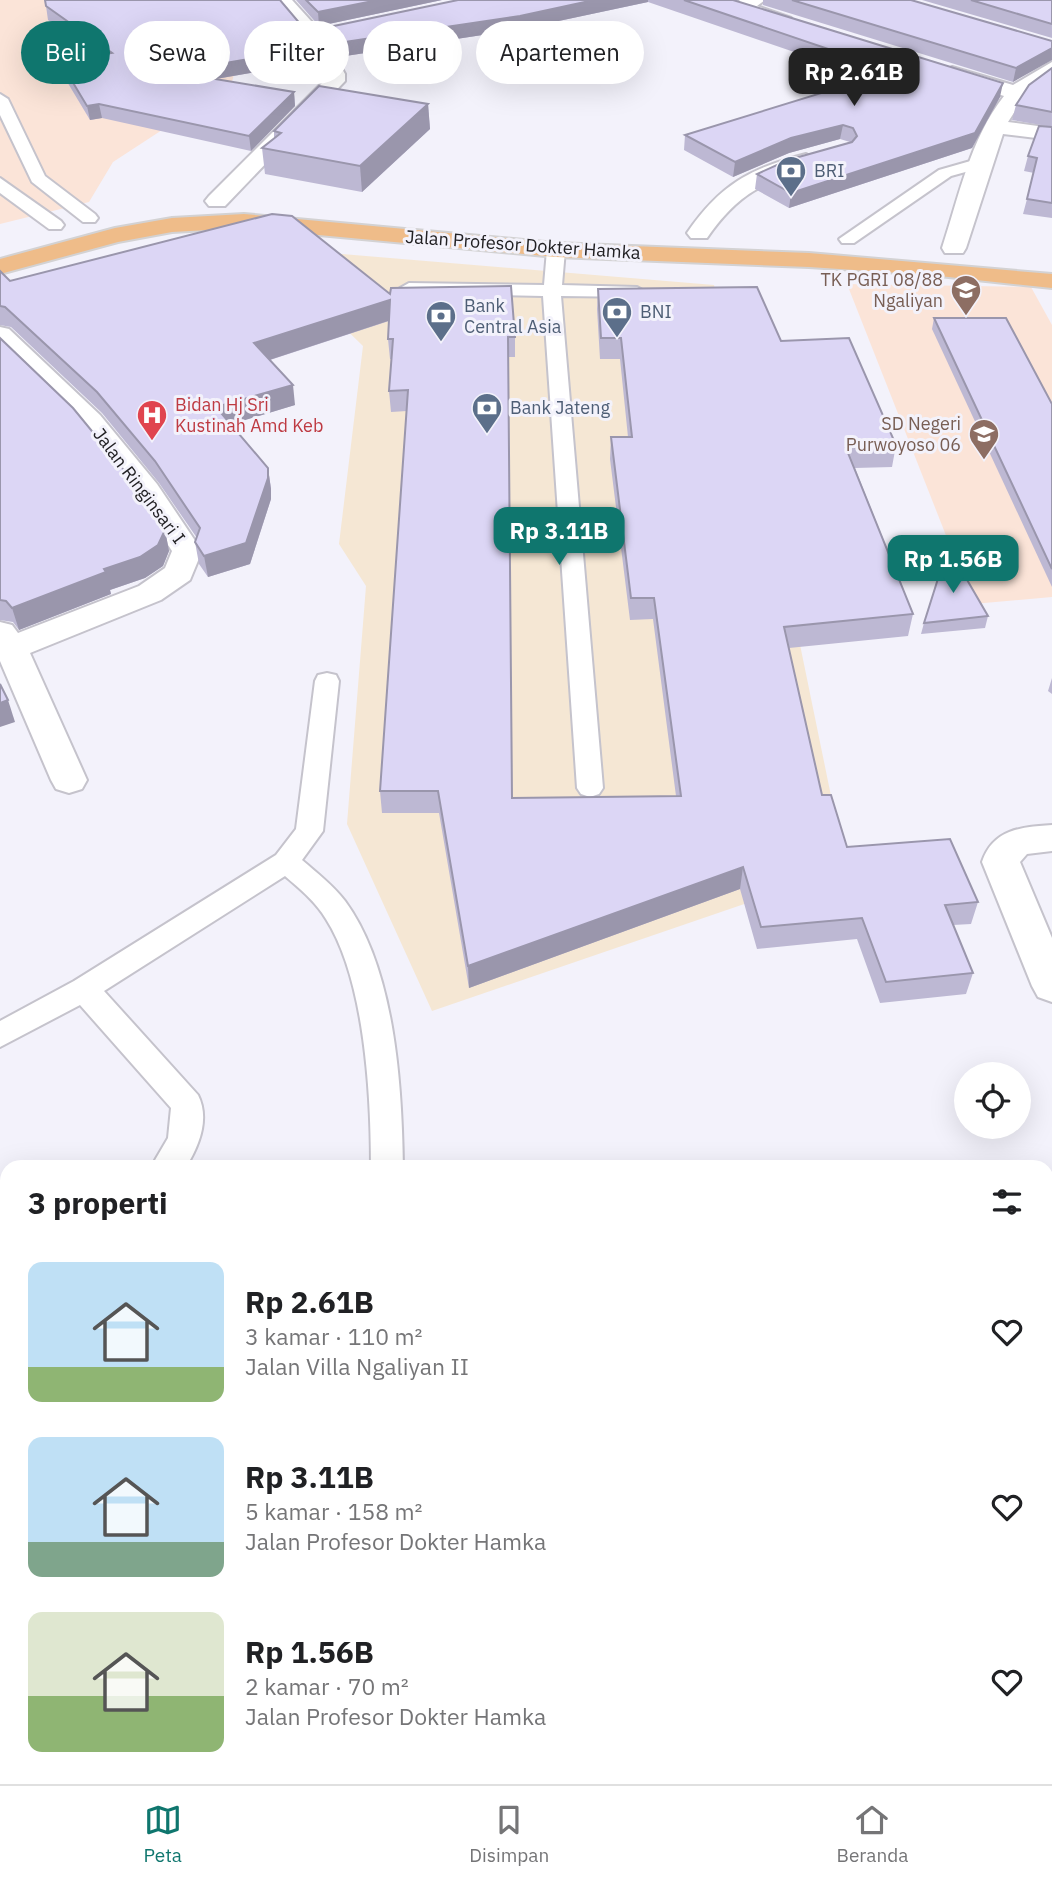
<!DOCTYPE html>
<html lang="id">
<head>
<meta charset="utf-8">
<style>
	body { margin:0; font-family:"IBM Plex Sans",sans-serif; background:#f6f6f6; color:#202124; height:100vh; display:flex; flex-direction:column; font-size:26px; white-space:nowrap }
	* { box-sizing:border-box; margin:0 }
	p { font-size:23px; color:#757577 }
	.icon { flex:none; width:38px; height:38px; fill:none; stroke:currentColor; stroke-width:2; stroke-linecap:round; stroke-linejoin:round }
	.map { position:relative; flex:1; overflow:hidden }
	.panel { position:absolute; left:0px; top:1160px; width:1054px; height:625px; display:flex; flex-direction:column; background:#fff; border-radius:21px 21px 0 0; box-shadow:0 7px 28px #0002 }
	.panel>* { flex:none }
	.banner { position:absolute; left:21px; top:21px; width:700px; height:63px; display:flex; gap:14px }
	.buttons { position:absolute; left:954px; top:1062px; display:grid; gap:14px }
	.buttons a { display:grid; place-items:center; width:77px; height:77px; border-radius:50%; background:#fff; box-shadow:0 7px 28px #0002; font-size:35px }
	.price { position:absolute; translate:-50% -60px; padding:0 16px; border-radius:14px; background:#0f766e; color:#fff; font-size:23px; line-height:46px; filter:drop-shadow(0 2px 4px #0008) }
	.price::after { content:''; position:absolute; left:50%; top:42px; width:21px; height:16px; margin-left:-10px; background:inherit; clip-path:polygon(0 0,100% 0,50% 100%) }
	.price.active { background:#222; color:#fff }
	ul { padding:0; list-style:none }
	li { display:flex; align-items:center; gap:21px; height:175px; padding:0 28px }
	li span { display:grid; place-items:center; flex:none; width:196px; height:140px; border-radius:14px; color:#555 }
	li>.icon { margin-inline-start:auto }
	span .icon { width:84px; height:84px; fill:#fffc; stroke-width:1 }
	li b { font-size:30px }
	h2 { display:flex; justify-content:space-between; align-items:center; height:84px; padding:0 28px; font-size:30px }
	.chip { padding:0 24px; border-radius:32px; background:#fff; box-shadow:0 7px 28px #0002; font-size:24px; line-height:63px }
	.chip.active { background:#0f766e; color:#fff }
	.menu { display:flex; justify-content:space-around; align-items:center; height:98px; border-top:2px solid #e0e0e0; background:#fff; font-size:19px; color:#757577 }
	.menu a { display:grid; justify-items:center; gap:4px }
	.menu .active { color:#0f766e }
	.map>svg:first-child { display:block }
	.commercial { fill:#f5e7d4 }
	.education { fill:#fbe4d8 }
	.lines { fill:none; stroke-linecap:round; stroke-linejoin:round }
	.lane-casing { stroke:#c5c3cc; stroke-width:4 }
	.street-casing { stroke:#c5c3cc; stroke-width:4 }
	.primary-casing { stroke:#d3d2d3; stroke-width:4 }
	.lane { fill:#fff; fill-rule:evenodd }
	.street { fill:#fff; fill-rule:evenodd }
	.primary { fill:#efbc89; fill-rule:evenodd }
	.wall { fill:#bdb8d3 }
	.shaded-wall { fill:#9a96ac }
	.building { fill:#dcd6f5; stroke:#9a96ac; stroke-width:2 }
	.labels { text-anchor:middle; stroke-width:6; stroke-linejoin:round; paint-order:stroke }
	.far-service-label { font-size:18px; fill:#4e5e75; stroke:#f3f2fb; text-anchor:start }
	.far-street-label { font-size:18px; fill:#212023; stroke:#f3f2fb }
	.far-education-label { font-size:18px; fill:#785e54; stroke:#f3f2fb; text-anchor:end }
	.far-health-label { font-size:18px; fill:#be3a42; stroke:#f3f2fb; text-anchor:start }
</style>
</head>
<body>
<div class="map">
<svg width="1052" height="1784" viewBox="0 0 1052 1784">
	<rect width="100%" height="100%" fill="#f3f2fb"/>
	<path class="commercial" d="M 306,251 L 714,285 L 789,591 L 846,869 L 432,1011 L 347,824 L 366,586 L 339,544 L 363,346 L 326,310 Z"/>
	<g class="education">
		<path d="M 0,0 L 187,0 L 240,53 L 231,85 L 113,162 L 89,202 L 0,224 Z"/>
		<path d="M 847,284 L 1031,287 L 1052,325 L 1052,597 L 973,604 Z"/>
	</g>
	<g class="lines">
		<g class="lane-casing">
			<g id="lane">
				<path d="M 0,94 L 8,99 L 45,176 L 95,214 L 98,218 L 95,222 L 83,222 L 32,182 L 0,115 Z"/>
				<path d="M 981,158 L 987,160 L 987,166 L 951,176 L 854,243 L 842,243 L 839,239 L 939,170 Z"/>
				<path d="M 0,178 L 61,221 L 64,225 L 61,229 L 49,229 L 0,193 Z"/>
				<path d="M 556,245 L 565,250 L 562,285 L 637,287 L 646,292 L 637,297 L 561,296 L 603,788 L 599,794 L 590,797 L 581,794 L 577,788 L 543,296 L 409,293 L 400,288 L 409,283 L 544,285 L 547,250 Z"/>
				<path d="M 327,673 L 336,675 L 339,681 L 323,831 L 302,860 C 317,873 333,885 345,901 C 395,969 402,1086 403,1167 L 371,1167 C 371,1095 365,980 326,919 C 316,902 300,889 285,876 L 104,991 L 198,1095 C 210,1119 199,1146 186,1167 L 151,1167 L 168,1138 L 171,1108 L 80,1005 L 0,1047 L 0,1021 L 74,981 L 276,855 L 296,829 L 315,681 L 318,675 Z"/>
				<path d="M 7,1288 L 7,1322 L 0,1325 L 0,1291 Z"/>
			</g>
		</g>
		<g class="street-casing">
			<g id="street">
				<path d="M 273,0 L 292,0 L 321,32 L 345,74 L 345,81 L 225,206 L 209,206 L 205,201 L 209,196 L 325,80 L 306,38 Z"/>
				<path d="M 740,0 L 765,0 L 757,6 L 791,18 L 794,22 L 784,28 L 733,11 L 731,7 Z"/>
				<path d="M 1052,62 L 1052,77 L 1024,97 L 1008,122 L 1052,128 L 1052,140 L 1003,134 L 966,248 L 963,253 L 945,253 L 942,248 C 959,197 970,139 1004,96 L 945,77 L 942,73 L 952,67 L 1013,85 Z"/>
				<path d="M 806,154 L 817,161 L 814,166 C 763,183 739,192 707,238 L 691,238 L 687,233 C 720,185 750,168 806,154 Z"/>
				<path d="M 0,327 L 9,329 L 100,415 L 157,484 L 202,551 L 190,580 L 161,600 L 30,653 L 87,780 L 82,789 L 69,793 L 56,789 L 51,780 L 0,661 L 0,622 L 12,625 L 18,633 L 139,586 L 165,568 L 172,551 L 135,495 L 80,427 L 0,349 Z"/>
				<path d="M 1052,825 L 1052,851 L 1027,854 L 1020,862 L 1052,938 L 1052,1002 L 1038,997 L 1032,986 L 982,862 C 993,829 1021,827 1052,825 Z"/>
			</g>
		</g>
		<g class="primary-casing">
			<path id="primary" d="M 244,214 L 556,243 L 809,253 L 1052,274 L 1052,288 L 930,275 L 809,267 L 556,257 L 244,228 L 172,232 L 118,242 L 0,274 L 0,259 L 115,228 L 172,218 Z"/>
		</g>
		<use href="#lane" class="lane"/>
		<use href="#street" class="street"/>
		<use href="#primary" class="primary"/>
	</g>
	<g class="wall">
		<path d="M 296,0 L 442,0 L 319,26 Z"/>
		<path d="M 458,0 L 737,0 L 736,1 L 1000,97 L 972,148 L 789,208 L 755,189 L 757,174 L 850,142 L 840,139 L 789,153 L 733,177 L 684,150 L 685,135 L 870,78 L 648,2 L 521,29 L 339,57 L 330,41 L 329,27 Z"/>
		<path d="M 763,0 L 911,0 L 1052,41 L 1013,82 L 763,5 Z"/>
		<path d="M 922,0 L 1052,0 L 1052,38 Z"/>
		<path d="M 46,6 L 314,62 L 216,79 L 294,92 L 295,106 L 251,151 L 102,118 L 90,120 L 63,75 L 60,61 L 98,55 L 48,20 Z"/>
		<path d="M 1052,68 L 1052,218 L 1023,214 L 1034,173 L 1024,171 L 1028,156 L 1047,126 L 1012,120 L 1016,105 Z"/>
		<path d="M 428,104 L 430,129 L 362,192 L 265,174 L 262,148 L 274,138 L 274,131 Z"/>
		<path d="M 0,271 L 10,281 L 390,294 L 515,337 L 515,357 L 508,357 L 512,798 L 676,796 L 653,619 L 630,620 L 610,459 L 611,437 L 628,437 L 620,359 L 600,359 L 597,309 L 598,289 L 781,341 L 896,445 L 892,467 L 855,468 L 913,614 L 908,636 L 789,648 L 822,795 L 847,847 L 978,902 L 971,924 L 953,925 L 973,973 L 966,994 L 880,1003 L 857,939 L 757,949 L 740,889 L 469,988 L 439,813 L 382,813 L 380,791 L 407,411 L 391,412 L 389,391 L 392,359 L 390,359 L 388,339 L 389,321 L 270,360 L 295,405 L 231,424 L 268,468 L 271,489 L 271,499 L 250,564 L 208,577 L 199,564 L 195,542 L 197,538 L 159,483 L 102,413 L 11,327 L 0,325 Z"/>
		<path d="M 934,318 L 1052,404 L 1052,587 L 932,329 Z"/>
		<path d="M 0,338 L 165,530 L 169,551 L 163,566 L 145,578 L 110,590 L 111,594 L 19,630 L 13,622 L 0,620 Z"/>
		<path d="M 988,616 L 985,628 L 921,634 L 924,623 Z"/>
		<path d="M 1052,678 L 1052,694 L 1048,691 Z"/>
	</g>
	<g class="shaded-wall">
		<path d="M 378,0 L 442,0 L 319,26 L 318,12 Z"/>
		<path d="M 594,0 L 648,0 L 648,2 L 521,29 L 339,57 L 338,43 Z"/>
		<path d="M 313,48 L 314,62 L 175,86 L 173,72 Z"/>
		<path d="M 1052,48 L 1052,60 L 1013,82 L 1016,68 Z"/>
		<path d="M 1003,83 L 1000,97 L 972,148 L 789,208 L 791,193 Z"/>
		<path d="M 294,92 L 295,106 L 251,151 L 249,136 Z"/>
		<path d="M 99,104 L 102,118 L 90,120 L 87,106 Z"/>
		<path d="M 428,104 L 430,129 L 362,192 L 360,166 Z"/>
		<path d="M 843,125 L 840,139 L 789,153 L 733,177 L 735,162 L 791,138 Z"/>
		<path d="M 390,300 L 391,320 L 257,364 L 254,343 Z"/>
		<path d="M 293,385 L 295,405 L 219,428 L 216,407 Z"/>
		<path d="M 268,468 L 271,489 L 271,499 L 250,564 L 208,577 L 204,556 Z"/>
		<path d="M 165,530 L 169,551 L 163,566 L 145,578 L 110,590 L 111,594 L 19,630 L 12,608 L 104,569 Z"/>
		<path d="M 8,700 L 15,722 L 0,727 L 0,703 Z"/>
		<path d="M 743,867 L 740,889 L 469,988 L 468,966 Z"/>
	</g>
	<g class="building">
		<path d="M 45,0 L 280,0 L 302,26 L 313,48 L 173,72 L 294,92 L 249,136 L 99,104 L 87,106 L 60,61 L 112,53 L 46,6 Z"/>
		<path d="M 306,0 L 378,0 L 318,12 Z"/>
		<path d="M 458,0 L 594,0 L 520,16 L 338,43 L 329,27 Z"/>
		<path d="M 684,0 L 733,0 L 1003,83 L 975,133 L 791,193 L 757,174 L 788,160 L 852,142 L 857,136 L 853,128 L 843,125 L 791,138 L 735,162 L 685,135 L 893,71 Z"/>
		<path d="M 792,0 L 911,0 L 1052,41 L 1052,48 L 1016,68 Z"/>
		<path d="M 971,0 L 1052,0 L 1052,24 Z"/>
		<path d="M 1052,68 L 1052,112 L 1016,105 L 1029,85 Z"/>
		<path d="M 319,86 L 428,104 L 360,166 L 262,148 L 281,133 L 274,131 Z"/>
		<path d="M 1039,126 L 1052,127 L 1052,203 L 1027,199 L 1037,158 L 1028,156 Z"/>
		<path d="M 272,214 L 292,216 L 390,294 L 391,288 L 511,286 L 515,337 L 508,337 L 512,798 L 681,796 L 654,598 L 631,598 L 611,437 L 632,437 L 627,393 L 621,338 L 601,338 L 598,289 L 757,287 L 781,341 L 849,338 L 896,445 L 846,448 L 913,614 L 784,627 L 822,795 L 831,795 L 847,847 L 950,839 L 978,902 L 945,905 L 973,973 L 886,982 L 862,918 L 761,927 L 743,867 L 468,966 L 438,791 L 380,791 L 408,390 L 389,391 L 393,339 L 388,339 L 390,300 L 254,343 L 293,385 L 216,407 L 268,468 L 268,478 L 246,543 L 204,556 L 195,542 L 200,528 L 155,461 L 97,392 L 5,307 L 0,306 L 0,271 L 10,281 Z"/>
		<path d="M 934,318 L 1006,318 L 1052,404 L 1052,569 Z"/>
		<path d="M 0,338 L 73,408 L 128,475 L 165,530 L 158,545 L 140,557 L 104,569 L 106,572 L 12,608 L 6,601 L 0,600 Z"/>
		<path d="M 948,547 L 988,616 L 924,623 Z"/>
		<path d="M 0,684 L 8,700 L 0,703 Z"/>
		<path d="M 173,1778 L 314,1778 L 318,1784 L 167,1784 Z"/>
	</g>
	<defs>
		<g id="bank-pin" transform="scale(1.575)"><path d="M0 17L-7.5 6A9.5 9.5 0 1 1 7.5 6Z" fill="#5c6f8a" stroke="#f3f2fb"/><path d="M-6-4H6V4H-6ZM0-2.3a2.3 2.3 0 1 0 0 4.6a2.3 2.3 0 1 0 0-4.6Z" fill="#fff"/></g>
		<g id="school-pin" transform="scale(1.575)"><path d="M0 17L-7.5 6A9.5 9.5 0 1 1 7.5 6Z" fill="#8d6e63" stroke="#f3f2fb"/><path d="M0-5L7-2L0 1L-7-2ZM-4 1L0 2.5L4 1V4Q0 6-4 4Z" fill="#fff"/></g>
		<g id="hospital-pin" transform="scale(1.575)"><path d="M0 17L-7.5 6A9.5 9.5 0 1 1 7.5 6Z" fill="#e0444e" stroke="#f3f2fb"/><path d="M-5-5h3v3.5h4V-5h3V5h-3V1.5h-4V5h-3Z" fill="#fff"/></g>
	</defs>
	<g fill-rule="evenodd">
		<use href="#bank-pin" x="791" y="171"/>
		<use href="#school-pin" x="966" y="290"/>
		<use href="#bank-pin" x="617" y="312"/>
		<use href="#bank-pin" x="441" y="316"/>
		<use href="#bank-pin" x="487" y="408"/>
		<use href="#hospital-pin" x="152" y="415"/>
		<use href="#school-pin" x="984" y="434"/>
	</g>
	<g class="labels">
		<g class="far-service-label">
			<text x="814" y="177">BRI</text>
			<text x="464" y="312">Bank<tspan x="464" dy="21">Central Asia</tspan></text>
			<text x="640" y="318">BNI</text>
			<text x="510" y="414">Bank Jateng</text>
		</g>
		<g class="far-street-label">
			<text transform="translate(523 245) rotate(4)" y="6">Jalan Profesor Dokter Hamka</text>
			<text transform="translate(139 486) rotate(53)" y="6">Jalan Ringinsari I</text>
		</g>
		<g class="far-education-label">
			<text x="943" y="286">TK PGRI 08/88<tspan x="943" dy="21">Ngaliyan</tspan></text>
			<text x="961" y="430">SD Negeri<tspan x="961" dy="21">Purwoyoso 06</tspan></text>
		</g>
		<g class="far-health-label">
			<text x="175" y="411">Bidan Hj Sri<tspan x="175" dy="21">Kustinah Amd Keb</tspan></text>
		</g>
	</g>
</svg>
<div class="buttons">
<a><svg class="icon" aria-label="locate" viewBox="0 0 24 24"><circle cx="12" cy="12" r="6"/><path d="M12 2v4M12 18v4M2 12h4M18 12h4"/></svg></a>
</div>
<b class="price active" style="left:854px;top:108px">Rp 2.61B</b>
<b class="price" style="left:559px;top:567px">Rp 3.11B</b>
<b class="price" style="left:953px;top:595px">Rp 1.56B</b>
<div class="banner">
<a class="chip active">Beli</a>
<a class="chip">Sewa</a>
<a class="chip">Filter</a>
<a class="chip">Baru</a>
<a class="chip">Apartemen</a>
</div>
<section class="panel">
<h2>3 properti<svg class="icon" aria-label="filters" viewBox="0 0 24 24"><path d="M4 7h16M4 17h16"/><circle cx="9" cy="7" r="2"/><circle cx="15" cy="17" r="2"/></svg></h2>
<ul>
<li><span style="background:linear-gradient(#bfe0f5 75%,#8fb573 0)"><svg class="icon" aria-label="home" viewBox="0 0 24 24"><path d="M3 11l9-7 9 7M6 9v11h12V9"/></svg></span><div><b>Rp 2.61B</b><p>3 kamar · 110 m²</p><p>Jalan Villa Ngaliyan II</p></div><svg class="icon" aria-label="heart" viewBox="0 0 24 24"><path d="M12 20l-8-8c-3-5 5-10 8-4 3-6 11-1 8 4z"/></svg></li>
<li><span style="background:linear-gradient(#bfe0f5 75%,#7fa58c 0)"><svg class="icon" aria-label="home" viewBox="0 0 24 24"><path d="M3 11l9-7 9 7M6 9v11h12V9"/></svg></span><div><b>Rp 3.11B</b><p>5 kamar · 158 m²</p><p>Jalan Profesor Dokter Hamka</p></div><svg class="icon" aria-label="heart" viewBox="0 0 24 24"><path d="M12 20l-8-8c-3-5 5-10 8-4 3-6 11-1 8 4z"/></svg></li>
<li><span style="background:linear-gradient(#dfe7d0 60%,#8fb573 0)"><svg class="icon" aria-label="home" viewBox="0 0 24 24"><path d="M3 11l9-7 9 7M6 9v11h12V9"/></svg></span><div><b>Rp 1.56B</b><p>2 kamar · 70 m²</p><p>Jalan Profesor Dokter Hamka</p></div><svg class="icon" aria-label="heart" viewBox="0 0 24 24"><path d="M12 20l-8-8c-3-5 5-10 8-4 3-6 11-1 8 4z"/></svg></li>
</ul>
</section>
</div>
<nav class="menu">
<a class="active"><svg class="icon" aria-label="map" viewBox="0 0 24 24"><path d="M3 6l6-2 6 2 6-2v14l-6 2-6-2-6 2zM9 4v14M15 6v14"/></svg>Peta</a>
<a><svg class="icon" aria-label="saved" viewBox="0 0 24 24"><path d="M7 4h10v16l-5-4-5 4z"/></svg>Disimpan</a>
<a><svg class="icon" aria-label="home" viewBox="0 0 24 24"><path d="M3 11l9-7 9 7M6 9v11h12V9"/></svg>Beranda</a>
</nav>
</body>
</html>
